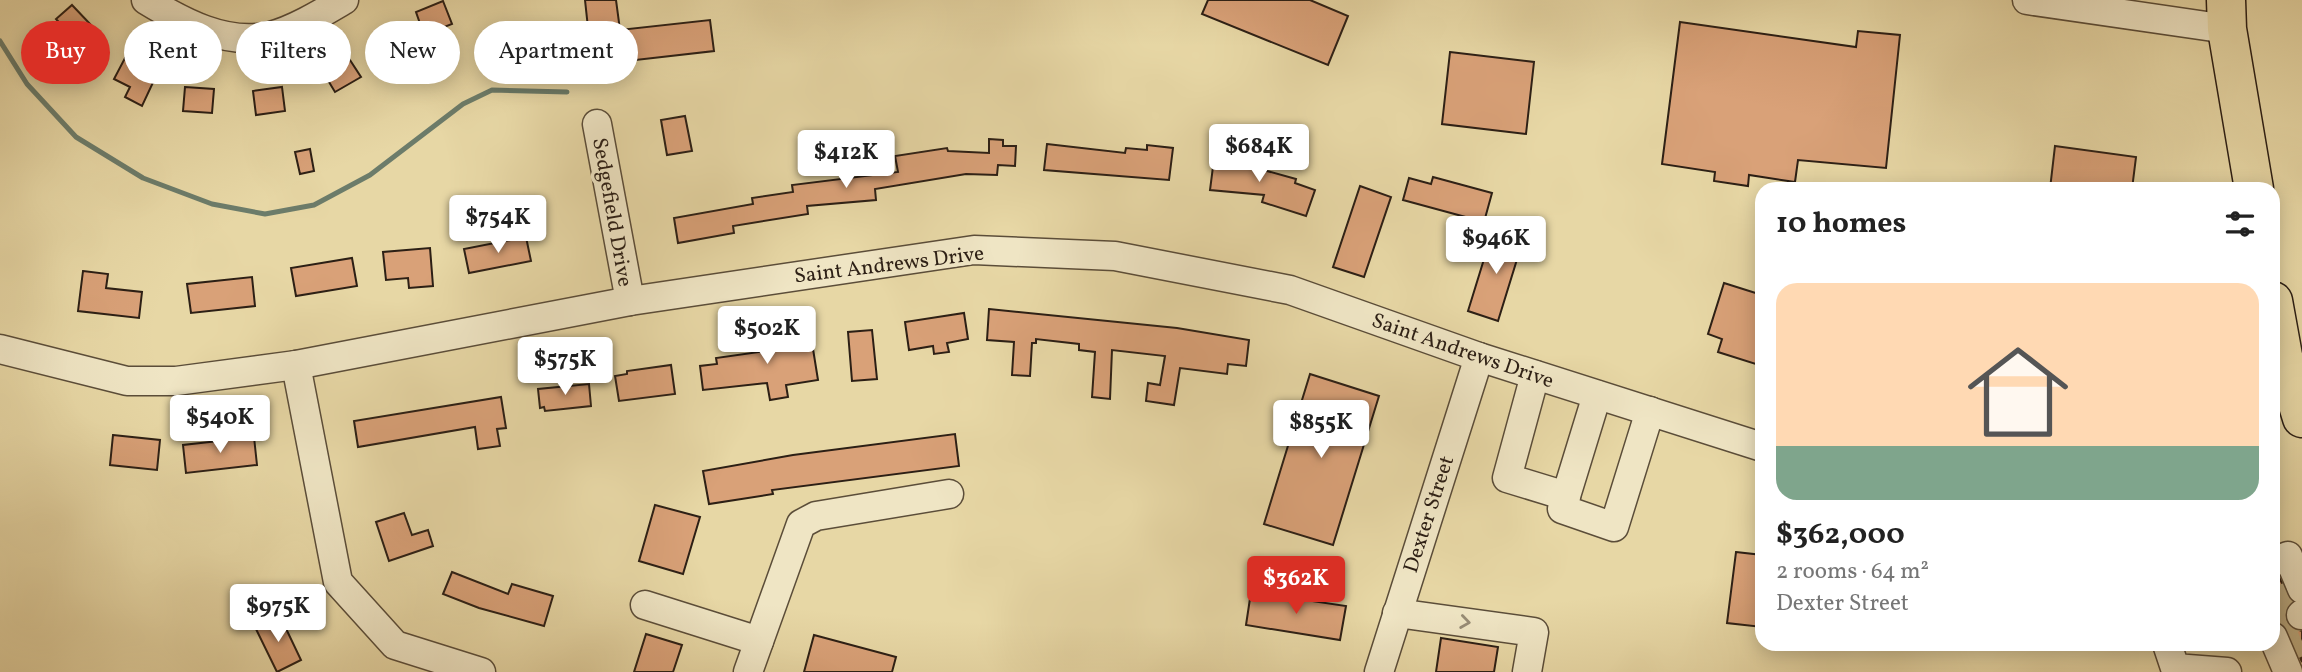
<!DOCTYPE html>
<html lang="en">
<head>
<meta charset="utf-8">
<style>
	body { margin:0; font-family:Vollkorn,serif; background:#f2f2f2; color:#222; height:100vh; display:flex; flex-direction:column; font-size:26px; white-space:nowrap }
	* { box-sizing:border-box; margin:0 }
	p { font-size:23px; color:#767676 }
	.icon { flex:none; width:38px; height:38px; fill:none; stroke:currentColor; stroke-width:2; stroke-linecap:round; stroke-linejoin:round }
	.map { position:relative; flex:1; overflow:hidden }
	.side { position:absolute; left:1755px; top:182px; width:525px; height:469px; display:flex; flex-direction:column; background:#fff; border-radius:21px; box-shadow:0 4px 18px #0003 }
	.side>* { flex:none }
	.hud { position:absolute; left:21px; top:21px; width:665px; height:63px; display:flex; gap:14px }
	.price { position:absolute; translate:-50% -60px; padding:0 16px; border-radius:7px; background:#fff; color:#222; font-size:23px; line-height:46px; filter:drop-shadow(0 2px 4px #0008) }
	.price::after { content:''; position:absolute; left:50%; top:42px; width:21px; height:16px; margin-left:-10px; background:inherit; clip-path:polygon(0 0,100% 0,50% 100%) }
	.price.selected { background:#d93025; color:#fff }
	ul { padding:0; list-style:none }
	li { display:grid; align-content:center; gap:14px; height:371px; padding:0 21px }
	li span { display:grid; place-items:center; height:217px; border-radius:21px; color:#555 }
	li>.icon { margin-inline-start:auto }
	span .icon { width:126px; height:126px; fill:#fffc; stroke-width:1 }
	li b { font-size:30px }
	h2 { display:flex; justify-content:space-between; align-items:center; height:84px; padding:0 21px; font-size:30px }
	.tag { padding:0 24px; border-radius:32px; background:#fff; box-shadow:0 4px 18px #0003; font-size:24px; line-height:63px }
	.tag.selected { background:#d93025; color:#fff }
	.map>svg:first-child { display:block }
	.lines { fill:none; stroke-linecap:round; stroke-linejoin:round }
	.stream { stroke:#6c7c6a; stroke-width:5 }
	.building { fill:#d9a178; stroke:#2c1f15; stroke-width:2 }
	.minor-tunnel { stroke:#c2b288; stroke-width:28; stroke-dasharray:28 14; stroke-linecap:butt }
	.minor-casing { stroke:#5b4d39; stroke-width:31 }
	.highway-casing { stroke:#2c1f15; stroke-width:41 }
	.minor { stroke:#efe5c4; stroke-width:28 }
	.highway { stroke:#e7d7a5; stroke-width:38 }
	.oneway { stroke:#978c75 }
	.labels { text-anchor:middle; stroke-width:7; stroke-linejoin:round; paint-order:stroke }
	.street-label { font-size:21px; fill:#2c1f15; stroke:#efe5c4 }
</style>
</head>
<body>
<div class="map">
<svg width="2302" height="672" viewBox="0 0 2302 672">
	<rect width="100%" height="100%" fill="#e7d7a5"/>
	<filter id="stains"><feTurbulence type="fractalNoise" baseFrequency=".00286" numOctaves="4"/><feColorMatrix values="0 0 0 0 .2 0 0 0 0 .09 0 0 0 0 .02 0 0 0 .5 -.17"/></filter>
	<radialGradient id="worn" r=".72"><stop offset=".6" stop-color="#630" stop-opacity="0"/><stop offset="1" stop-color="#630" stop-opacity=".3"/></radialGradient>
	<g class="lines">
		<path class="stream" d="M 0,41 L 27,84 L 76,137 L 143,178 L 212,204 L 265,214 L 314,205 L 370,175 L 463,104 L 492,90 L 567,92"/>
	</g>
	<g class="building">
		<path d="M 585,0 L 616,0 L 620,30 L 710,20 L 714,51 L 592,65 Z"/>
		<path d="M 1208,0 L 1310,0 L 1348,16 L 1328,65 L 1202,14 Z"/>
		<path d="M 443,1 L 452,24 L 424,35 L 416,12 Z"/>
		<path d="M 72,5 L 91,25 L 75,40 L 56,19 Z"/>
		<path d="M 1680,22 L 1856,47 L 1858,31 L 1900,35 L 1886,168 L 1798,160 L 1795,182 L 1749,175 L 1748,186 L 1714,181 L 1715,172 L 1662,164 Z"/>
		<path d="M 1450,52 L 1534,62 L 1526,134 L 1442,124 Z"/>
		<path d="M 348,57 L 361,77 L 335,92 L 323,72 Z"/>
		<path d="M 125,58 L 157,74 L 142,106 L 125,97 L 130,87 L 114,79 Z"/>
		<path d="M 185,87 L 214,89 L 212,113 L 183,111 Z"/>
		<path d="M 282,87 L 285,111 L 256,115 L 253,91 Z"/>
		<path d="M 685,116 L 692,151 L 667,155 L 661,120 Z"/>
		<path d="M 989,139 L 1003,140 L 1003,146 L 1016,146 L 1015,166 L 998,165 L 997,175 L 966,174 L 875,189 L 876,200 L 807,206 L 808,214 L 733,226 L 734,233 L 678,243 L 674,218 L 753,204 L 752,198 L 793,192 L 792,185 L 898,172 L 895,156 L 947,148 L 948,151 L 989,153 Z"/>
		<path d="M 1047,144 L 1125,153 L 1126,148 L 1147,150 L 1147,145 L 1173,148 L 1169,180 L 1044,170 Z"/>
		<path d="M 2055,146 L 2136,157 L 2132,189 L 2050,189 Z"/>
		<path d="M 310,149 L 314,171 L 300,174 L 295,152 Z"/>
		<path d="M 1215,151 L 1239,153 L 1238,163 L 1296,179 L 1295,183 L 1315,190 L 1306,216 L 1262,202 L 1264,195 L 1210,190 Z"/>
		<path d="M 1433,177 L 1492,193 L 1484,222 L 1403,200 L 1409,178 L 1431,184 Z"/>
		<path d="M 1360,186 L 1391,197 L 1364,277 L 1333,267 Z"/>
		<path d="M 1493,230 L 1523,240 L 1498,321 L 1468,311 Z"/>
		<path d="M 526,237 L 531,261 L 469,273 L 464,249 Z"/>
		<path d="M 430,248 L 433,286 L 409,288 L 408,278 L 386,280 L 383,252 Z"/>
		<path d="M 352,258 L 357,286 L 296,296 L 291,268 Z"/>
		<path d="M 83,271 L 108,274 L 106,288 L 142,292 L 139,318 L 78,311 Z"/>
		<path d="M 252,277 L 255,306 L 191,313 L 187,284 Z"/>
		<path d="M 1724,283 L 1762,295 L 1762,366 L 1718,352 L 1722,339 L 1708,334 Z"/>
		<path d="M 989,309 L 1177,328 L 1249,340 L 1246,366 L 1228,364 L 1227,374 L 1180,368 L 1174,405 L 1146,401 L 1148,383 L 1160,385 L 1165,356 L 1112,350 L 1110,399 L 1092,397 L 1095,352 L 1079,350 L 1079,344 L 1036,339 L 1036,343 L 1032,343 L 1030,376 L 1012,375 L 1014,342 L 987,340 Z"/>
		<path d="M 964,313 L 968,339 L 947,343 L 949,352 L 934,354 L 933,346 L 909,350 L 905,322 Z"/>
		<path d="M 809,324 L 818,380 L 786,385 L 788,397 L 770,400 L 767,383 L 703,390 L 700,366 L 717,364 L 716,358 L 788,348 L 784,328 Z"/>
		<path d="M 872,330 L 877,379 L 852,381 L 848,332 Z"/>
		<path d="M 671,365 L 675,394 L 619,401 L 615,376 L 627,374 L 627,371 Z"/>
		<path d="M 1310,374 L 1379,396 L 1333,545 L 1264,524 Z"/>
		<path d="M 589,384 L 591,406 L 545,411 L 544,407 L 540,408 L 538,389 Z"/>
		<path d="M 501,397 L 506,428 L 497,429 L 500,446 L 478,449 L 475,427 L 358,447 L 354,421 Z"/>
		<path d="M 955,434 L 959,466 L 772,490 L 773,494 L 709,504 L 703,471 L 793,455 Z"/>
		<path d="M 113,435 L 160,440 L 157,470 L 110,465 Z"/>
		<path d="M 254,437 L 257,465 L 186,473 L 183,445 Z"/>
		<path d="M 655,505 L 700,517 L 683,574 L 639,561 Z"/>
		<path d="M 404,513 L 412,535 L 428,530 L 433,546 L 389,561 L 376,522 Z"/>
		<path d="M 1736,552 L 1762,555 L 1762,627 L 1727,623 Z"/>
		<path d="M 452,572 L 508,594 L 512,584 L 553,596 L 544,626 L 479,608 L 443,594 Z"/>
		<path d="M 2279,577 L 2291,602 L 2285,610 L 2285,620 L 2290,627 L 2302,631 L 2302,662 L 2288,630 L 2273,617 L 2273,578 Z"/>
		<path d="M 1251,592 L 1346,606 L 1340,640 L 1246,625 Z"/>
		<path d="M 280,616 L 301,660 L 277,672 L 255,627 Z"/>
		<path d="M 646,634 L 682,645 L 673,672 L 634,672 Z"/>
		<path d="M 814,635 L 896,657 L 892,672 L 804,672 Z"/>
		<path d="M 1441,638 L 1498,647 L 1494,672 L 1436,672 Z"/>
	</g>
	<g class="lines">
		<g class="minor-tunnel">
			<path d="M 2273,602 L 2292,595"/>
			<path d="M 2277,626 L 2301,615"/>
			<path d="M 2287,648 L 2302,641"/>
		</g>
		<g class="minor-casing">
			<g id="minor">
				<path d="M 146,0 C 182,22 226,46 270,36 C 294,30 322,13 344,0"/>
				<path d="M 2027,0 L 2227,29"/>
				<path d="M 597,124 L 630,301"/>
				<path d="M 0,349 L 127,381 L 176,381 L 296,365 L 630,301 L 974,250 L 1115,256 L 1290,290 L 1479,357 L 1762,447"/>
				<path d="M 296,365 L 338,582 L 395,645 L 481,672"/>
				<path d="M 1535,375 L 1507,478 L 1566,496"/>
				<path d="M 1597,395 L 1562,509 L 1614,527 L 1650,411"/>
				<path d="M 2273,562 L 2288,556 L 2302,589"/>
				<path d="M 645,605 L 759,641"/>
				<path d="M 1397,613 L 1534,632 L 1527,672"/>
				<path d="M 2301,615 L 2302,614"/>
				<path d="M 2273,637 L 2288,672"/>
				<path d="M 2167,644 L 2175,668 L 2227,672"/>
				<path d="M 748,672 L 801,524 L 816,516 L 949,494"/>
				<path d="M 1379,672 L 1479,357"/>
			</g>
		</g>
		<g class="highway-casing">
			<g id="highway">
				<path d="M 2226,0 L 2227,29 L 2254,189"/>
				<path d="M 2273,301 L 2283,356 L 2302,418"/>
			</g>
		</g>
		<use href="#minor" class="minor"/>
		<use href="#highway" class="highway"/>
	</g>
	<defs><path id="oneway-chevron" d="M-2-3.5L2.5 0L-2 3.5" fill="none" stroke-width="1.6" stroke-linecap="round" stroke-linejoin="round" transform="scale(1.75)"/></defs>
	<use class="oneway" href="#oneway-chevron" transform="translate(1465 622) rotate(8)"/>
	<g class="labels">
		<g class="street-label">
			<text transform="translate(613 212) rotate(80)" y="7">Sedgefield Drive</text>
			<text transform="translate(889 264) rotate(-7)" y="7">Saint Andrews Drive</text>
			<text transform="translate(1463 350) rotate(19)" y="7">Saint Andrews Drive</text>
			<text transform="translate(1428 514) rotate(-72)" y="7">Dexter Street</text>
		</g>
	</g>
	<rect width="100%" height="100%" filter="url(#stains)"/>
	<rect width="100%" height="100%" fill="url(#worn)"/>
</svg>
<b class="price" style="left:1259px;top:184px">$684K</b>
<b class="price" style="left:846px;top:190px">$412K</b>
<b class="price" style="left:498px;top:255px">$754K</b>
<b class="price" style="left:1496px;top:276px">$946K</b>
<b class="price" style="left:767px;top:366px">$502K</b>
<b class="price" style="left:565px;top:397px">$575K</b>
<b class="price" style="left:220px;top:455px">$540K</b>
<b class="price" style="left:1321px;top:460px">$855K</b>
<b class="price selected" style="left:1296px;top:616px">$362K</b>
<b class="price" style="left:278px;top:644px">$975K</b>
<div class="hud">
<a class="tag selected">Buy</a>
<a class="tag">Rent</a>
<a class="tag">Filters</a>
<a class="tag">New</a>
<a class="tag">Apartment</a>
</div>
<section class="side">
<h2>10 homes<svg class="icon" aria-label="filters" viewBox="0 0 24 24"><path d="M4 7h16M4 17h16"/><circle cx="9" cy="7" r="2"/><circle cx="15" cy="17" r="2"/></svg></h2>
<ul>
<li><span style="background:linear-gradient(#ffd9b3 75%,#7fa58c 0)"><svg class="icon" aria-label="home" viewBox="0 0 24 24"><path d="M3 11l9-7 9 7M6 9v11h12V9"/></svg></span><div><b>$362,000</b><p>2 rooms · 64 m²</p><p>Dexter Street</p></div></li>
</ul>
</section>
</div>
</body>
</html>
